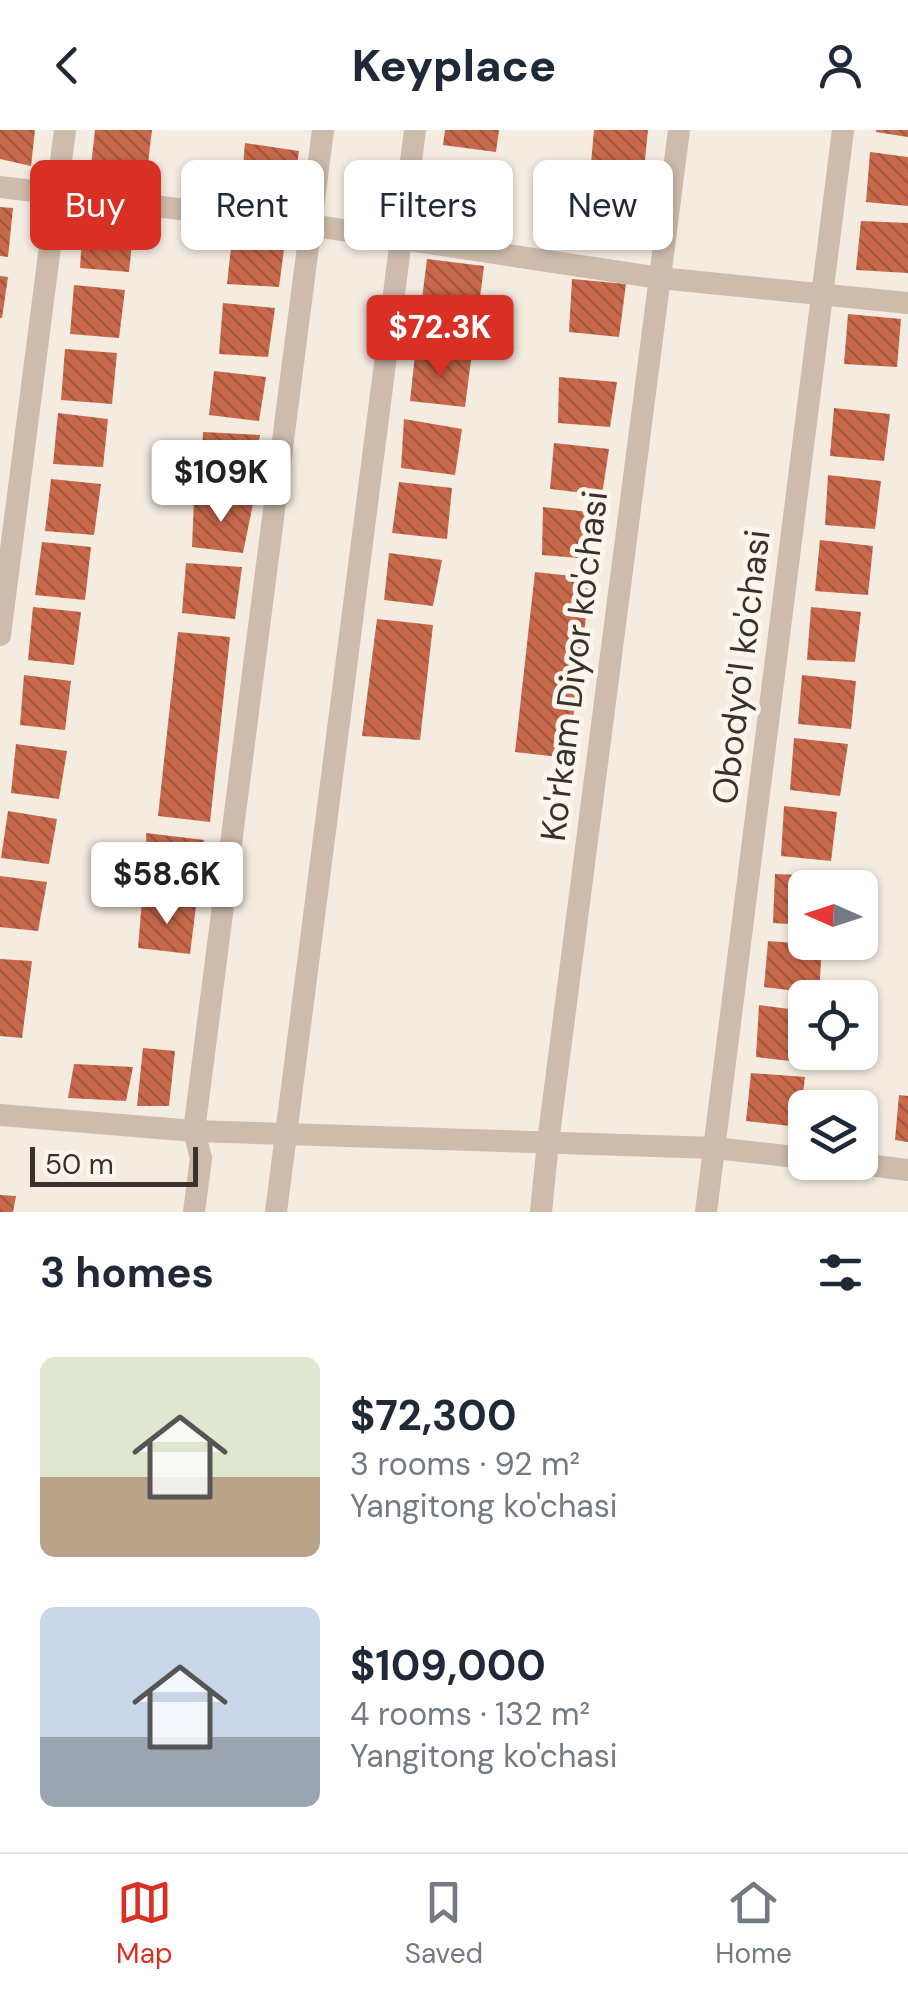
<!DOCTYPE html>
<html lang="en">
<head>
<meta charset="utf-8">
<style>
	body { margin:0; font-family:"DM Sans",sans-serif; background:#f2f2f3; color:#1f2937; height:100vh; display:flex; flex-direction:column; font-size:38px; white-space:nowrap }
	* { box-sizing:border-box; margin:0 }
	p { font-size:32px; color:#747a83 }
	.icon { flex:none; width:55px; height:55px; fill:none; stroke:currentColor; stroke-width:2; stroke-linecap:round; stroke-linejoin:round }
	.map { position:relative; height:1082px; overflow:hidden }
	.drawer { display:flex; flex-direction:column; background:#fff; flex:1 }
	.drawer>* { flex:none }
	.guide { position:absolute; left:30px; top:30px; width:850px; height:90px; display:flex; gap:20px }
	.needle { width:65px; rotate:273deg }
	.fabs { position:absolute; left:788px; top:740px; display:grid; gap:20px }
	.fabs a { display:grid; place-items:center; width:90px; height:90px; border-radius:15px; background:#fff; box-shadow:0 2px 8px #0004; font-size:50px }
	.scale { position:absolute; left:30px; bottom:25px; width:168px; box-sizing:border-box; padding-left:10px; border:5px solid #3b302b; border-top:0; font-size:28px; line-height:35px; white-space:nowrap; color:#3b302b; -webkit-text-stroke:8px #fbf5ee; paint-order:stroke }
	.price { position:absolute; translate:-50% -85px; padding:0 22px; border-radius:10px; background:#fff; color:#222; font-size:32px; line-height:65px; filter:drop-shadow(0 2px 5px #0008) }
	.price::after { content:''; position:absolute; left:50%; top:60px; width:30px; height:22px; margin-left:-15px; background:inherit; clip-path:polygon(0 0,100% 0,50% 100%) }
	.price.selected { background:#d93025; color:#fff }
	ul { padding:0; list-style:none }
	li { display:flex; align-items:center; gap:30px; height:250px; padding:0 40px }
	li span { display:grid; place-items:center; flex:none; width:280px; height:200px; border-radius:15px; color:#555 }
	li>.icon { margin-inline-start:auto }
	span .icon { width:120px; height:120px; fill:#fffc; stroke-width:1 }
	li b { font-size:42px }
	h2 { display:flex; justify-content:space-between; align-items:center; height:120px; padding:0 40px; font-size:42px }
	.chip { padding:0 35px; border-radius:15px; background:#fff; box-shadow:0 2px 8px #0004; font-size:35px; line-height:90px }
	.chip.selected { background:#d93025; color:#fff }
	header { display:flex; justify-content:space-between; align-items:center; height:130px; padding:0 40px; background:#fff; font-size:45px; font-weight:800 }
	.tab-bar { display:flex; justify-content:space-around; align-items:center; height:140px; border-top:2px solid #e0e1e3; background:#fff; font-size:28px; color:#747a83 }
	.tab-bar a { display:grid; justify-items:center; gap:5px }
	.tab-bar .selected { color:#d93025 }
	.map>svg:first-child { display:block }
	.building { fill:url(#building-back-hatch) }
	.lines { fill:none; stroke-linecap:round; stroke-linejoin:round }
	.minor { stroke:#cdbbac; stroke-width:22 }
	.labels { text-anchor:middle; stroke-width:10; stroke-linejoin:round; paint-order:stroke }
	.street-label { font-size:35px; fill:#3b302b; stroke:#fbf5ee }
</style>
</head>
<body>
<header><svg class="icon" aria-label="back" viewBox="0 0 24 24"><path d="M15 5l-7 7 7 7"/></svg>Keyplace<svg class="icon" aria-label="person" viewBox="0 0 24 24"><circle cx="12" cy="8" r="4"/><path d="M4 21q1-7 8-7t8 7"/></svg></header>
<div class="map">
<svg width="908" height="1082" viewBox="0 0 908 1082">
	<defs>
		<pattern id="building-back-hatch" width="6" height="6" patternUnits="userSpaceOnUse" patternTransform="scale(2.5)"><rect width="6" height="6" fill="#c8694b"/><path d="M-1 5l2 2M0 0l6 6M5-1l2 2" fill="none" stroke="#a4573f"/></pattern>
	</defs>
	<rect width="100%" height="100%" fill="#f4ebe1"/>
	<g class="building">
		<path d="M 0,0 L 35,0 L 31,36 L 0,29 Z"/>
		<path d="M 95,0 L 152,0 L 146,50 L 90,45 Z"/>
		<path d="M 445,0 L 499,0 L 496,22 L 443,15 Z"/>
		<path d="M 594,0 L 648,0 L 644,40 L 591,33 Z"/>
		<path d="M 876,0 L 908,0 L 908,7 L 876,2 Z"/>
		<path d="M 245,13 L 299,21 L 292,70 L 241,60 Z"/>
		<path d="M 870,22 L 908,27 L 908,76 L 866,72 Z"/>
		<path d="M 440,35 L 492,41 L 485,92 L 434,85 Z"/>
		<path d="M 587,56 L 641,63 L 635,112 L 582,107 Z"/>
		<path d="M 0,77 L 13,78 L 8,127 L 0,126 Z"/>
		<path d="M 83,90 L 134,94 L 129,142 L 80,138 Z"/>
		<path d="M 861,91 L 908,93 L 908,143 L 856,140 Z"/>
		<path d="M 232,109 L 285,112 L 279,157 L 227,154 Z"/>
		<path d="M 427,129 L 484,136 L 478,184 L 421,177 Z"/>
		<path d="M 0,146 L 8,147 L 2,188 L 0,188 Z"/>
		<path d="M 572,149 L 626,154 L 619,207 L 569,202 Z"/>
		<path d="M 74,155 L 125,160 L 119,208 L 70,204 Z"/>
		<path d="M 223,173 L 275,178 L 268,227 L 219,224 Z"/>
		<path d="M 848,184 L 901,189 L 897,237 L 844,234 Z"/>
		<path d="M 65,219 L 117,223 L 112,274 L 61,270 Z"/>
		<path d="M 415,224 L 471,230 L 465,277 L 410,271 Z"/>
		<path d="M 214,241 L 266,247 L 259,291 L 209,285 Z"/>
		<path d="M 559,247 L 617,252 L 610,297 L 558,293 Z"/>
		<path d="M 834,278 L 890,284 L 884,331 L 830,326 Z"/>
		<path d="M 58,283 L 108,289 L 103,337 L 53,334 Z"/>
		<path d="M 404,289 L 462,299 L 455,345 L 401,338 Z"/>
		<path d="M 203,302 L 260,305 L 250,356 L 201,349 Z"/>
		<path d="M 554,313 L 609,319 L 602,365 L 550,359 Z"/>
		<path d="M 828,345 L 881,351 L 875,399 L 825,395 Z"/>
		<path d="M 51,349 L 101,354 L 94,405 L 45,401 Z"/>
		<path d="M 399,352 L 452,358 L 447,409 L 392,403 Z"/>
		<path d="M 194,370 L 253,374 L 243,423 L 192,417 Z"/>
		<path d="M 543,377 L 598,383 L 591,429 L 542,425 Z"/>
		<path d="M 820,410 L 873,416 L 868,465 L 815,461 Z"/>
		<path d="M 42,412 L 91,417 L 85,470 L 35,465 Z"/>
		<path d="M 389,423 L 442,430 L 433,476 L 384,470 Z"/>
		<path d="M 186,433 L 242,437 L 235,489 L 182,483 Z"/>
		<path d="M 535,442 L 591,448 L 568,628 L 515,622 Z"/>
		<path d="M 33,477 L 81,482 L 74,535 L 28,530 Z"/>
		<path d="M 811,477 L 861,482 L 855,532 L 807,530 Z"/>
		<path d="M 377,489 L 433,495 L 420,610 L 362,606 Z"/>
		<path d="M 178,502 L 230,507 L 210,692 L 158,686 Z"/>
		<path d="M 24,545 L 71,551 L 65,600 L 20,595 Z"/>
		<path d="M 802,545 L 856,551 L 851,599 L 798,594 Z"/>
		<path d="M 794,608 L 848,614 L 840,666 L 790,660 Z"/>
		<path d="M 16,614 L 67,621 L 59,669 L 11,663 Z"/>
		<path d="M 784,676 L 837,682 L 831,731 L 781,726 Z"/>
		<path d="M 8,681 L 57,689 L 49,734 L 1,728 Z"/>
		<path d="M 146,703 L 204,710 L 197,758 L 148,750 Z"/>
		<path d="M 775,744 L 830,746 L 829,758 L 805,758 L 805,795 L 773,793 Z"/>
		<path d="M 0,746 L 47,752 L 38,801 L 0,797 Z"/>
		<path d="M 142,770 L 196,776 L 190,824 L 138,818 Z"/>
		<path d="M 768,811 L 822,815 L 819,864 L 764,857 Z"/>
		<path d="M 0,829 L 32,831 L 22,908 L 0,906 Z"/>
		<path d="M 759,875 L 805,881 L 807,933 L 756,927 Z"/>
		<path d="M 143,918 L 175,921 L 169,976 L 137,976 Z"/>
		<path d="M 74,934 L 133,937 L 126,971 L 68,968 Z"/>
		<path d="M 751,943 L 805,947 L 799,997 L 746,991 Z"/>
		<path d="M 899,965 L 908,966 L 908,1012 L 895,1010 Z"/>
		<path d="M 0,1065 L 16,1066 L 13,1082 L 0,1082 Z"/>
	</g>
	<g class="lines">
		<g class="minor">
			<path d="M 0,57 L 309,95 L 660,148 L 908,173"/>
			<path d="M 0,505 L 65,0"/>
			<path d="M 0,985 L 194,1001 L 715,1018 L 805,1028"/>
			<path d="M 844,1032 L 908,1040"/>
			<path d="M 194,1082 L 201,1028 L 194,1001 L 323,0"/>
			<path d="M 276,1082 L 415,0"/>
			<path d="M 541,1082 L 548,1012 L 679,0"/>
			<path d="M 706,1082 L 843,0"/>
		</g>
	</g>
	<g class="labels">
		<g class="street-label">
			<text transform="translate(574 536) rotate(-83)" y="12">Ko'rkam Diyor ko'chasi</text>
			<text transform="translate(741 537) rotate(-83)" y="12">Obodyo'l ko'chasi</text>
		</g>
	</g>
</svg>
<div class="fabs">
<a><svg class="needle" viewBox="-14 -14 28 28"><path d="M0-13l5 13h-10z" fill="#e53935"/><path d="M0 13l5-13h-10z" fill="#747a83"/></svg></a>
<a><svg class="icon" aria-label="locate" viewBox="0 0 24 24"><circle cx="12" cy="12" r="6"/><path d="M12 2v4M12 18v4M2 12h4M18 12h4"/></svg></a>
<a><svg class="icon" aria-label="layers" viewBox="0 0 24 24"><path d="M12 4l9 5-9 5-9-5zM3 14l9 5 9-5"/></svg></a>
</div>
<div class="scale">50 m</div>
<b class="price selected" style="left:440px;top:250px">$72.3K</b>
<b class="price" style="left:221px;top:395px">$109K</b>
<b class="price" style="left:167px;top:797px">$58.6K</b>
<div class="guide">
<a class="chip selected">Buy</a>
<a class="chip">Rent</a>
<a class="chip">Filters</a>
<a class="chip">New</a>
</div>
</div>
<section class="drawer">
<h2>3 homes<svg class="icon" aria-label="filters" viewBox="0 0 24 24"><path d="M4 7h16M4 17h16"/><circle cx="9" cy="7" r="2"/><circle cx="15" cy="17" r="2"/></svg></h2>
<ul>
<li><span style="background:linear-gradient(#dfe7d0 60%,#b9a48a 0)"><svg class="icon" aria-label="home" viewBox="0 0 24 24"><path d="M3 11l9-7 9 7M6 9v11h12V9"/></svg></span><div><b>$72,300</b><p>3 rooms · 92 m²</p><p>Yangitong ko'chasi</p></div></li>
<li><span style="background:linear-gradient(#c9d6e8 65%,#9aa5b1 0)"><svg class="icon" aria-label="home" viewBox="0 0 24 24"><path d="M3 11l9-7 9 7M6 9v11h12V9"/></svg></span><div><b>$109,000</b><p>4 rooms · 132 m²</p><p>Yangitong ko'chasi</p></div></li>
</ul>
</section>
<nav class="tab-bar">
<a class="selected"><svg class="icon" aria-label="map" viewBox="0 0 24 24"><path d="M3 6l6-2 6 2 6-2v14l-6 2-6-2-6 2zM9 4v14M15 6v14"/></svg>Map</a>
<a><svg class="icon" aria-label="saved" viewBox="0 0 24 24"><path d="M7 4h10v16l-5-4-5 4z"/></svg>Saved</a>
<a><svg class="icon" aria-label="home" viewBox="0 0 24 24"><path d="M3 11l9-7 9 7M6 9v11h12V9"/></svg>Home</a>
</nav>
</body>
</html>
